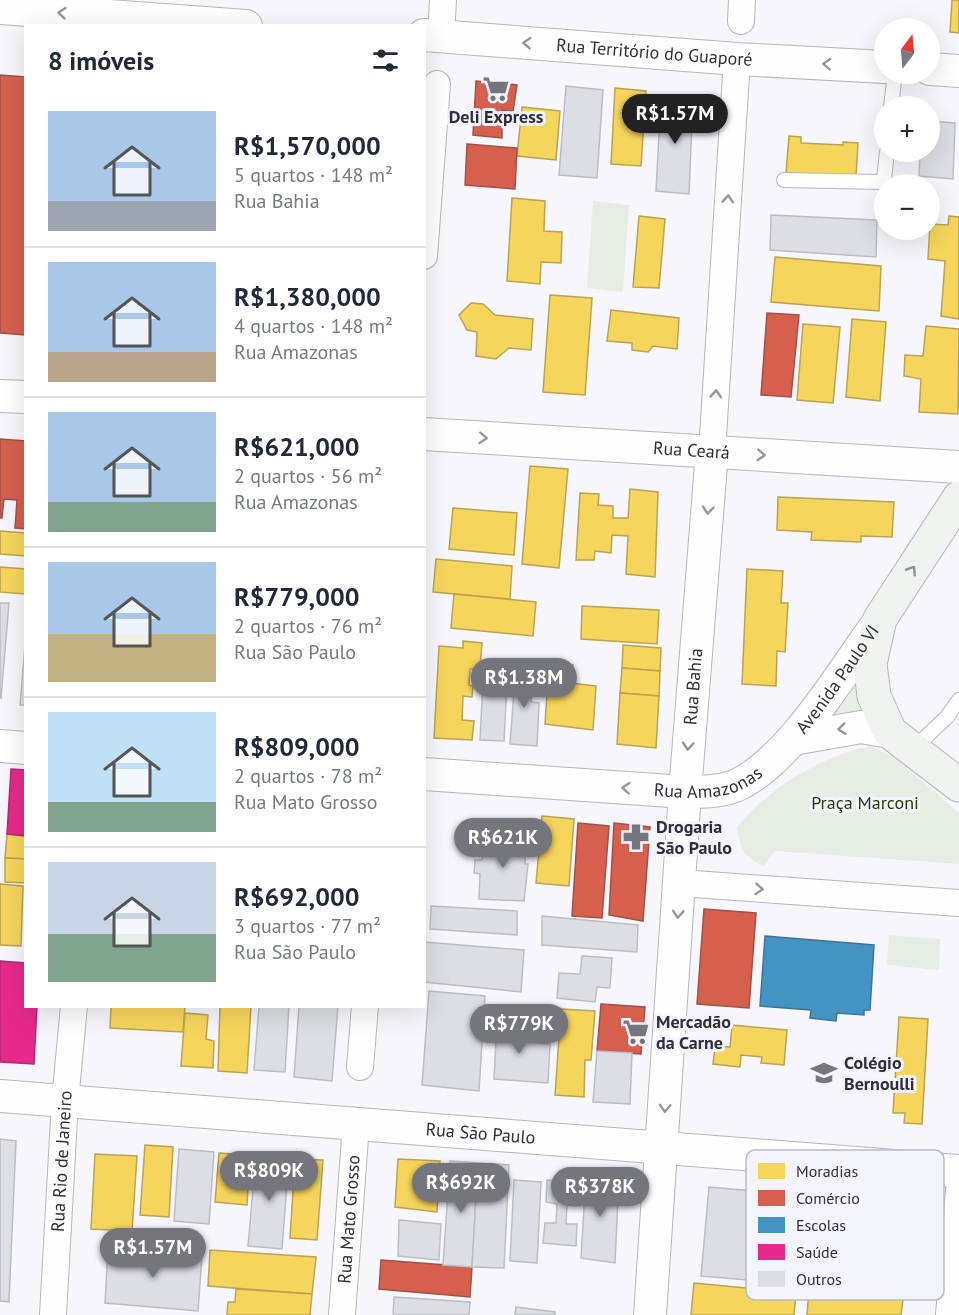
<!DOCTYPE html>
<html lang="pt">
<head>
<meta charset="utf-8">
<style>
	body { margin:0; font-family:"PT Sans",sans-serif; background:#f6f6f7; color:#1f2937; height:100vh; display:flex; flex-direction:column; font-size:22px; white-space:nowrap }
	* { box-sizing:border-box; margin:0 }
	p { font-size:20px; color:#747a83 }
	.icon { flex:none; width:33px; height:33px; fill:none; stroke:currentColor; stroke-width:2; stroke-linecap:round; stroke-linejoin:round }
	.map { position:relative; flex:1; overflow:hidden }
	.sheet { position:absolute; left:24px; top:24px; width:402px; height:984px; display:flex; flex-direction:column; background:#fff; border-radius:0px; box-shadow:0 6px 24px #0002 }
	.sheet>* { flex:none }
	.needle { width:39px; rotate:16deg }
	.tools { position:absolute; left:874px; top:18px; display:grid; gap:12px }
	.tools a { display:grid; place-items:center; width:66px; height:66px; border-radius:50%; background:#fff; box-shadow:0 6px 24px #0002; font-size:30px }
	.price { position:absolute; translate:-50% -51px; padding:0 14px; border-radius:21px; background:#75757d; color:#fff; font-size:20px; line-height:39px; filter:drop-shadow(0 2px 3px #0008) }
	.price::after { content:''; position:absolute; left:50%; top:36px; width:18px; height:14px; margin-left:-9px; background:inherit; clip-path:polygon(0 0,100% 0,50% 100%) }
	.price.active { background:#222; color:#fff }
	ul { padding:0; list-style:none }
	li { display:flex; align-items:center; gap:18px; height:150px; padding:0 24px }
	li+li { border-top:2px solid #e0e1e3 }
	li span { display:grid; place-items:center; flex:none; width:168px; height:120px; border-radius:0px; color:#555 }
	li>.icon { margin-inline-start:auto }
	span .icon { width:72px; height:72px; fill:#fffc; stroke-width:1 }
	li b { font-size:26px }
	h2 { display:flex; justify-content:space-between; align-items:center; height:72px; padding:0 24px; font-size:26px }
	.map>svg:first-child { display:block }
	.green { fill:#e6eee3 }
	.homes { fill:#f6d55c; stroke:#bba352; stroke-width:1.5 }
	.shops { fill:#d6604d; stroke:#a45147; stroke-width:1.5 }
	.schools { fill:#4393c3; stroke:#3d759a; stroke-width:1.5 }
	.health { fill:#e7298a; stroke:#b02b72; stroke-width:1.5 }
	.building { fill:#dddde5; stroke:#bdbdc4; stroke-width:1.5 }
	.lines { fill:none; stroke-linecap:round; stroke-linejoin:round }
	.service-casing { stroke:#b6b6bd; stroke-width:16 }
	.minor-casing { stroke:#b6b6bd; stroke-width:28 }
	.tertiary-casing { stroke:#b6b6bd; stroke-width:34 }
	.secondary-casing { stroke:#b6b6bd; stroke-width:35 }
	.service { stroke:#fefeff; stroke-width:14 }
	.minor { stroke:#fefeff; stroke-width:26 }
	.tertiary { stroke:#fefeff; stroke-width:32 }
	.secondary { stroke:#f1f3f0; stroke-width:33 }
	.oneway { stroke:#97969c }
	.oneway2 { stroke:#909194 }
	.labels { text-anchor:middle; stroke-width:6; stroke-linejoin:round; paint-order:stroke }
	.street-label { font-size:18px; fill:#302f39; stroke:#f4f4fe }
	.poi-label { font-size:18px; font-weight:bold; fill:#302f39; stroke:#f4f4fe; text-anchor:start }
	.park-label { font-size:18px; fill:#203f00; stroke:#f4f4fe }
	.key { fill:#f4f4fe; stroke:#b9b9c3; stroke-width:1.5 }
	.key-label { font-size:16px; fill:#302f39 }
</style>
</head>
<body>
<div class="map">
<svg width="959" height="1315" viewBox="0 0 959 1315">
	<rect width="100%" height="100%" fill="#f6f6fc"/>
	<g class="green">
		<path d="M 593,201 L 629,205 L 623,292 L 587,288 Z"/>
		<path d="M 860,663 L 868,716 L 811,727 Z"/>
		<path d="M 870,746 L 895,757 L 959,813 L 959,864 L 775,851 L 764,866 C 745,859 739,847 737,827 C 771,787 819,757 870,746 Z"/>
		<path d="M 889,935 L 940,939 L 939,970 L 887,965 Z"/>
	</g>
	<g class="homes">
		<path d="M 952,0 L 959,0 L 959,33 L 950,32 Z"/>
		<path d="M 615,88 L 646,91 L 641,166 L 611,164 Z"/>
		<path d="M 522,107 L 560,111 L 556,160 L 517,156 Z"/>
		<path d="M 789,136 L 801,137 L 801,143 L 843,145 L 843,142 L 858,143 L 856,177 L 786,173 Z"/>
		<path d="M 512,198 L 545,201 L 544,231 L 562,232 L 561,263 L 541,262 L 540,284 L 507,281 Z"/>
		<path d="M 639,216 L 665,219 L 659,288 L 633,287 Z"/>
		<path d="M 949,216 L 959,217 L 959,319 L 941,316 L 945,261 L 928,259 L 930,224 L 948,225 Z"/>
		<path d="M 775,257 L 881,266 L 879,311 L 771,302 Z"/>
		<path d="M 550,295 L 592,298 L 585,395 L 543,392 Z"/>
		<path d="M 471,303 L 483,304 L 495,315 L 533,319 L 531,350 L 509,348 L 496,359 L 476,356 L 477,332 L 467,330 L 459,315 Z"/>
		<path d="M 611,310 L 679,318 L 677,349 L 653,346 L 648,352 L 632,350 L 632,343 L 607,341 Z"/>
		<path d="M 852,319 L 886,322 L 880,401 L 846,397 Z"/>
		<path d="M 803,324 L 840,327 L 833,403 L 797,400 Z"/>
		<path d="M 926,326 L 959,329 L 958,414 L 919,412 L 921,379 L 904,376 L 905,355 L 923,356 Z"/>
		<path d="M 530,466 L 568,469 L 559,568 L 522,564 Z"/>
		<path d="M 630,489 L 658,492 L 655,577 L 626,574 L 628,536 L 612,535 L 611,553 L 595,551 L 594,560 L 576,560 L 580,493 L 599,494 L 598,505 L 613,506 L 613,518 L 628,518 Z"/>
		<path d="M 778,497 L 894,502 L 892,537 L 861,536 L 861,542 L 811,540 L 812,532 L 777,530 Z"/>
		<path d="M 453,508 L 517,513 L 514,555 L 449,549 Z"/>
		<path d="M 0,531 L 26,533 L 26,556 L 0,554 Z"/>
		<path d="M 436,559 L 512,566 L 510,599 L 433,592 Z"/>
		<path d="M 0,567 L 26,569 L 26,594 L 0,592 Z"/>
		<path d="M 747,569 L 783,571 L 781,603 L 788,603 L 785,652 L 777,651 L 776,686 L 742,684 Z"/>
		<path d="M 454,594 L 536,602 L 533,636 L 451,628 Z"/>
		<path d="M 582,606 L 659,610 L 657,644 L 581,639 Z"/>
		<path d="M 463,641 L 482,643 L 480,670 L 470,669 L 469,685 L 473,686 L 472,697 L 463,696 L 462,720 L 474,721 L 472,740 L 434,738 L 439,646 L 463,648 Z"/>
		<path d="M 623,645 L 661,648 L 660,671 L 622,668 Z"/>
		<path d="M 549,663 L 573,665 L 571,683 L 596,686 L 593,730 L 545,724 Z"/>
		<path d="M 622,668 L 660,671 L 659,696 L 620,693 Z"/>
		<path d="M 620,693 L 659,696 L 656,748 L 617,744 Z"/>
		<path d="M 542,816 L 574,819 L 569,886 L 536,883 Z"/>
		<path d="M 7,834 L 26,836 L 26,859 L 5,858 Z"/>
		<path d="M 5,858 L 26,859 L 26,883 L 5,882 Z"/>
		<path d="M 0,884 L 23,886 L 21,946 L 0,945 Z"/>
		<path d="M 111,1006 L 185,1006 L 183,1032 L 110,1028 Z"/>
		<path d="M 220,1006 L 251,1006 L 247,1073 L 218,1071 Z"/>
		<path d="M 561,1009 L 595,1011 L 591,1060 L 585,1060 L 584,1097 L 555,1095 Z"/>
		<path d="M 185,1013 L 208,1015 L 206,1039 L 214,1041 L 213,1068 L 181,1066 Z"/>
		<path d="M 899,1017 L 928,1019 L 922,1124 L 904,1123 L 905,1113 L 893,1113 Z"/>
		<path d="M 732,1025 L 787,1030 L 784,1065 L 761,1063 L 762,1057 L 741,1055 L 740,1067 L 713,1064 L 715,1046 L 730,1047 Z"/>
		<path d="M 145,1145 L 173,1147 L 169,1217 L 140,1215 Z"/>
		<path d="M 219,1153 L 250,1155 L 247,1205 L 215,1202 Z"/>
		<path d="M 95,1154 L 137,1156 L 132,1231 L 91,1229 Z"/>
		<path d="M 295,1159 L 323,1160 L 317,1240 L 290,1238 Z"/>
		<path d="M 398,1159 L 440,1161 L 437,1212 L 395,1207 Z"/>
		<path d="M 210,1250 L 316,1257 L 312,1294 L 208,1286 Z"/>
		<path d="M 694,1283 L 796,1293 L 794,1315 L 691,1315 Z"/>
		<path d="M 236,1289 L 312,1294 L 310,1315 L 227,1315 L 228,1302 L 235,1302 Z"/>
		<path d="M 809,1290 L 903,1299 L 901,1315 L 807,1315 Z"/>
	</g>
	<g class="shops">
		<path d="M 0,75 L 26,77 L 26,335 L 0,333 Z"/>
		<path d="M 476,81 L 517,85 L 513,111 L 502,110 L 502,138 L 473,135 Z"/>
		<path d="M 467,144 L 517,148 L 515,189 L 465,185 Z"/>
		<path d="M 767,313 L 799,315 L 791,397 L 761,395 Z"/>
		<path d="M 0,439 L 26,441 L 26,529 L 15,528 L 17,500 L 4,499 L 2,518 L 0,518 Z"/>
		<path d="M 578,823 L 609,826 L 602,918 L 572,916 Z"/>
		<path d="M 614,823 L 650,827 L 643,921 L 609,915 Z"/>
		<path d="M 704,909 L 756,913 L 749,1008 L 697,1004 Z"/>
		<path d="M 601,1004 L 645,1007 L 641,1054 L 597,1051 Z"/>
		<path d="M 381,1260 L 472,1267 L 470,1297 L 379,1289 Z"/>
	</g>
	<path class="schools" d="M 765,936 L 874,945 L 870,1010 L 864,1010 L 864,1015 L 837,1013 L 836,1021 L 810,1018 L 811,1010 L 760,1006 Z"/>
	<g class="health">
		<path d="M 11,769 L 26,770 L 26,836 L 7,834 Z"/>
		<path d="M 0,961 L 26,963 L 26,1006 L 37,1006 L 34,1064 L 0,1062 Z"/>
	</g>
	<g class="building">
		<path d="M 566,86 L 603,90 L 597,178 L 559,175 Z"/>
		<path d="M 661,95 L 693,97 L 689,194 L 656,191 Z"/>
		<path d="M 930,121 L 955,123 L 953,179 L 919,176 L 920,152 L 930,152 Z"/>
		<path d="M 771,215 L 877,220 L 876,257 L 770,250 Z"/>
		<path d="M 0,603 L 9,603 L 1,698 L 0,697 Z"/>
		<path d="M 26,633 L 26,705 L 20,705 Z"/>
		<path d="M 484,662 L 508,663 L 504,741 L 480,740 Z"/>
		<path d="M 516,664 L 535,666 L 531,702 L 539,703 L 537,746 L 510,744 Z"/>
		<path d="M 484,835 L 526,837 L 525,864 L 528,864 L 524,901 L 479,899 L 480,874 L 474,873 L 475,860 L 482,860 Z"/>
		<path d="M 431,906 L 517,911 L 517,935 L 430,929 Z"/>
		<path d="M 542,916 L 638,925 L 637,952 L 542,945 Z"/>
		<path d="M 424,942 L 524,950 L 521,992 L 424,982 Z"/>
		<path d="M 582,956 L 612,958 L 610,988 L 597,987 L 595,1002 L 557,998 L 559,973 L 580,974 Z"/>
		<path d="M 429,991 L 485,996 L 479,1091 L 422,1085 Z"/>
		<path d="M 259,1006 L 289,1006 L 285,1072 L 254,1070 Z"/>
		<path d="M 299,1006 L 338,1006 L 332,1081 L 294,1077 Z"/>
		<path d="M 497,1018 L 519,1019 L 518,1041 L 550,1044 L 548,1083 L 494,1079 Z"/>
		<path d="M 597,1051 L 632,1053 L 630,1104 L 593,1102 Z"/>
		<path d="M 0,1139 L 16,1141 L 9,1302 L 0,1301 Z"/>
		<path d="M 179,1149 L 214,1152 L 209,1224 L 174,1221 Z"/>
		<path d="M 256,1155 L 289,1158 L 282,1249 L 248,1246 Z"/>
		<path d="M 450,1161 L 478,1163 L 472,1267 L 443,1265 Z"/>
		<path d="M 478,1163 L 509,1165 L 504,1268 L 472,1267 Z"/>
		<path d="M 586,1174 L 619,1177 L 615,1263 L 581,1258 Z"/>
		<path d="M 514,1180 L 541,1182 L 537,1263 L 510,1261 Z"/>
		<path d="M 547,1180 L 580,1183 L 577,1206 L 567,1205 L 566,1224 L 577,1224 L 576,1246 L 543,1243 L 545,1223 L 556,1223 L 557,1204 L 546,1202 Z"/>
		<path d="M 709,1187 L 754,1191 L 752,1221 L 760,1222 L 758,1250 L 749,1249 L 747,1280 L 701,1276 Z"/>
		<path d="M 399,1220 L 441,1224 L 439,1260 L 398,1256 Z"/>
		<path d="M 108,1247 L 202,1256 L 198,1311 L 105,1303 Z"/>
		<path d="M 394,1297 L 470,1302 L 469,1315 L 393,1315 Z"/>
		<path d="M 516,1307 L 555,1312 L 555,1315 L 515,1315 Z"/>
	</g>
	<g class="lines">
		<g class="service-casing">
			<g id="service">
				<path d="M 891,106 L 895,74"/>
				<path d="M 784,180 L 881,182 L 884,180 L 887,152"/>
				<path d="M 913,749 L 947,717 L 959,700"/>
			</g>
		</g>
		<g class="minor-casing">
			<g id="minor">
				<path d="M 741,21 L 742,0"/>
				<path d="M 441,36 L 443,0"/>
				<path d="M 424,256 L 437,84"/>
				<path d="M 712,452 L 737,59"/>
				<path d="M 680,883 L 959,903"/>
				<path d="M 360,1067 L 365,1006"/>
				<path id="s1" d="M 53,1315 L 65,1101 L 74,1006"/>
				<path id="s2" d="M 342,1315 L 356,1124"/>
				<path d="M 949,1315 L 959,1190"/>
			</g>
		</g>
		<g class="tertiary-casing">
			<g id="tertiary">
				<path d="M 0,8 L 246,26"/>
				<path id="s3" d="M 424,35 L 737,59 L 885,67"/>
				<path d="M 930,69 L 959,71"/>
				<path d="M 0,396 L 26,397"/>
				<path id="s4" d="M 424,434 L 959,467"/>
				<path d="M 793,739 L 861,727 L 890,732"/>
				<path d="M 0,746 L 26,748"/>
				<path id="s5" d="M 424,774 L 685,792 C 701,792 719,792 735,786 C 790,762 844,669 880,620"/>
				<path id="s6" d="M 0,1096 L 959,1171"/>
				<path id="s7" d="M 650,1315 L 685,792 L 712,452"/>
			</g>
		</g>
		<g class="secondary-casing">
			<path id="secondary" d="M 959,498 L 880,619 L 870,664 L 874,696 L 890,732 L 959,785"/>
		</g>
		<use href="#service" class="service"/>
		<use href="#minor" class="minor"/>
		<use href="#tertiary" class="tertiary"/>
		<use href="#secondary" class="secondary"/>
	</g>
	<defs><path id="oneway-chevron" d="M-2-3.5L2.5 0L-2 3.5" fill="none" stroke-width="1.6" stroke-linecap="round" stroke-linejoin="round" transform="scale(1.5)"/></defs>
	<g class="oneway">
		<use href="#oneway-chevron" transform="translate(62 13) rotate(-175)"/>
		<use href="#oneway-chevron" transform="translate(527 43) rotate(-176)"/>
		<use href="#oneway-chevron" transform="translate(827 64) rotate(-177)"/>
		<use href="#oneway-chevron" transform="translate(728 199) rotate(-86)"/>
		<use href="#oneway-chevron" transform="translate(716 394) rotate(-86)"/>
		<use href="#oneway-chevron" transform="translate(483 438) rotate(4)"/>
		<use href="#oneway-chevron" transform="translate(761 455) rotate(3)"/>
		<use href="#oneway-chevron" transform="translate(708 510) rotate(95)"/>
		<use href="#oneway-chevron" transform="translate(842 729) rotate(173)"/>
		<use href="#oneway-chevron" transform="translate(688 746) rotate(94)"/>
		<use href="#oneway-chevron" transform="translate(626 788) rotate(-176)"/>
		<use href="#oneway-chevron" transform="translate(759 889) rotate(4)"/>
		<use href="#oneway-chevron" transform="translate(678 914) rotate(94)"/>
		<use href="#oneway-chevron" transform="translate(665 1108) rotate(93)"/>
	</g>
	<use class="oneway2" href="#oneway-chevron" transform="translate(912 570) rotate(-57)"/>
	<defs>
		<g id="supermarket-bare" transform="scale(2.07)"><path d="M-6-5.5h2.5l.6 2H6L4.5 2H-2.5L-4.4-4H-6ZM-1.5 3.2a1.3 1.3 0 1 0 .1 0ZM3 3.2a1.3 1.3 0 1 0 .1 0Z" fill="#75757d" stroke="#f4f4fe" stroke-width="2.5" paint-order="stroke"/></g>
		<g id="pharmacy-bare" transform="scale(2.07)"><path d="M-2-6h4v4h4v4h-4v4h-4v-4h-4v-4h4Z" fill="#75757d" stroke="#f4f4fe" stroke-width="2.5" paint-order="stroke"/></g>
		<g id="school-bare" transform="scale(2.07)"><path d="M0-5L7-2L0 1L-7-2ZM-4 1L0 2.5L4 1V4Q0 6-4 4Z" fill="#75757d" stroke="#f4f4fe" stroke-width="2.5" paint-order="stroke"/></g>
	</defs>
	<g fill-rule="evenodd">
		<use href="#supermarket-bare" x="496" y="89"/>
		<use href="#pharmacy-bare" x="636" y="837"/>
		<use href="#supermarket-bare" x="636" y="1032"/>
		<use href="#school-bare" x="824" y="1073"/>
	</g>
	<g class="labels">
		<g class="street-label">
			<text dy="6" stroke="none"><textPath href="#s3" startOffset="231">Rua Território do Guaporé</textPath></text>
			<text dy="6" stroke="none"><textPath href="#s4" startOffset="268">Rua Ceará</textPath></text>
			<text dy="6" stroke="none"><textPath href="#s5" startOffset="462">Avenida Paulo VI</textPath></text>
			<text dy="6" stroke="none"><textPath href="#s7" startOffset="630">Rua Bahia</textPath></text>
			<text dy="6" stroke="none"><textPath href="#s5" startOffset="286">Rua Amazonas</textPath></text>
			<text dy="6" stroke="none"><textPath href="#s6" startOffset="482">Rua São Paulo</textPath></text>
			<text dy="6" stroke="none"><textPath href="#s1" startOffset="154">Rua Rio de Janeiro</textPath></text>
			<text dy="6" stroke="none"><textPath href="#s2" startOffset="96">Rua Mato Grosso</textPath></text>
		</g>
		<g class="poi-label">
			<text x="496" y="123" text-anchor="middle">Deli Express</text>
			<text x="656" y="833">Drogaria<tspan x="656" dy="21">São Paulo</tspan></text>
			<text x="656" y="1028">Mercadão<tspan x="656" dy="21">da Carne</tspan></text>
			<text x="844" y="1069">Colégio<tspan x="844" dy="21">Bernoulli</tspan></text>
		</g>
		<g class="park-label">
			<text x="865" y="809">Praça Marconi</text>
		</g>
	</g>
	<rect x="746" y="1150" width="198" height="150" rx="9" class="key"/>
	<rect x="758" y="1163" width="27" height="16" fill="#f6d55c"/>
	<rect x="758" y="1190" width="27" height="16" fill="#d6604d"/>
	<rect x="758" y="1217" width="27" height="16" fill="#4393c3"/>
	<rect x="758" y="1244" width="27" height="16" fill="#e7298a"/>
	<rect x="758" y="1271" width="27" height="16" fill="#dddde5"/>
	<g class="key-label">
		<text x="796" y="1177">Moradias</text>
		<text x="796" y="1204">Comércio</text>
		<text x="796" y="1231">Escolas</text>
		<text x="796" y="1258">Saúde</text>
		<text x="796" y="1285">Outros</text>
	</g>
</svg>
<div class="tools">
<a><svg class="needle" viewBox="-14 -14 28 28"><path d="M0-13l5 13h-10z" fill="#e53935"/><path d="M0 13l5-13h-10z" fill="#747a83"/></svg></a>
<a>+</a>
<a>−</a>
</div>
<b class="price active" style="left:675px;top:145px">R$1.57M</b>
<b class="price" style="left:524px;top:709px">R$1.38M</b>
<b class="price" style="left:503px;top:869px">R$621K</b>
<b class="price" style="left:519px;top:1055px">R$779K</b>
<b class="price" style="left:269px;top:1202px">R$809K</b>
<b class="price" style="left:461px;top:1214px">R$692K</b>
<b class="price" style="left:600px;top:1218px">R$378K</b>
<b class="price" style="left:153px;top:1279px">R$1.57M</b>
<section class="sheet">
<h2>8 imóveis<svg class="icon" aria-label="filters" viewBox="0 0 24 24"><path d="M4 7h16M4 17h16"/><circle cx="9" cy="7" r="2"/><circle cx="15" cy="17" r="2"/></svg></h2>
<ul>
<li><span style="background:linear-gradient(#a9c7e8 75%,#9aa5b1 0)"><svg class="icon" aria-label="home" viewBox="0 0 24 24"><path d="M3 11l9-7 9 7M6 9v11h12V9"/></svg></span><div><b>R$1,570,000</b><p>5 quartos · 148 m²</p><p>Rua Bahia</p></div></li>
<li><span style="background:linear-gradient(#a9c7e8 75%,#b9a48a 0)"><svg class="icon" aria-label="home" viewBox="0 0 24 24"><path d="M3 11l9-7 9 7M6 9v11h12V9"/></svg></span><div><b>R$1,380,000</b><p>4 quartos · 148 m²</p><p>Rua Amazonas</p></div></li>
<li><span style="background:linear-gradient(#a9c7e8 75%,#7fa58c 0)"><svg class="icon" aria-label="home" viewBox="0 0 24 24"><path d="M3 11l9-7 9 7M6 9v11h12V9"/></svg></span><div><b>R$621,000</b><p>2 quartos · 56 m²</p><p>Rua Amazonas</p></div></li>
<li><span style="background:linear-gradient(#a9c7e8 60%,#c2b280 0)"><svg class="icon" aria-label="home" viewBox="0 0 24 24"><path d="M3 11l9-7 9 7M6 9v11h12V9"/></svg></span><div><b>R$779,000</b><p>2 quartos · 76 m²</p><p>Rua São Paulo</p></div></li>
<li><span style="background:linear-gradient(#bfe0f5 75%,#7fa58c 0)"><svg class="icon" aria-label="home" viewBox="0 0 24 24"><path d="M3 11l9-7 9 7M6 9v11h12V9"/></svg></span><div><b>R$809,000</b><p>2 quartos · 78 m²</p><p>Rua Mato Grosso</p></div></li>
<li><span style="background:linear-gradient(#c9d6e8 60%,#7fa58c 0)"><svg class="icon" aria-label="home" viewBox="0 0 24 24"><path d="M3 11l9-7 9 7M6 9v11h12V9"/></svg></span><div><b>R$692,000</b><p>3 quartos · 77 m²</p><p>Rua São Paulo</p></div></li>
</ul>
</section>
</div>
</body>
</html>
